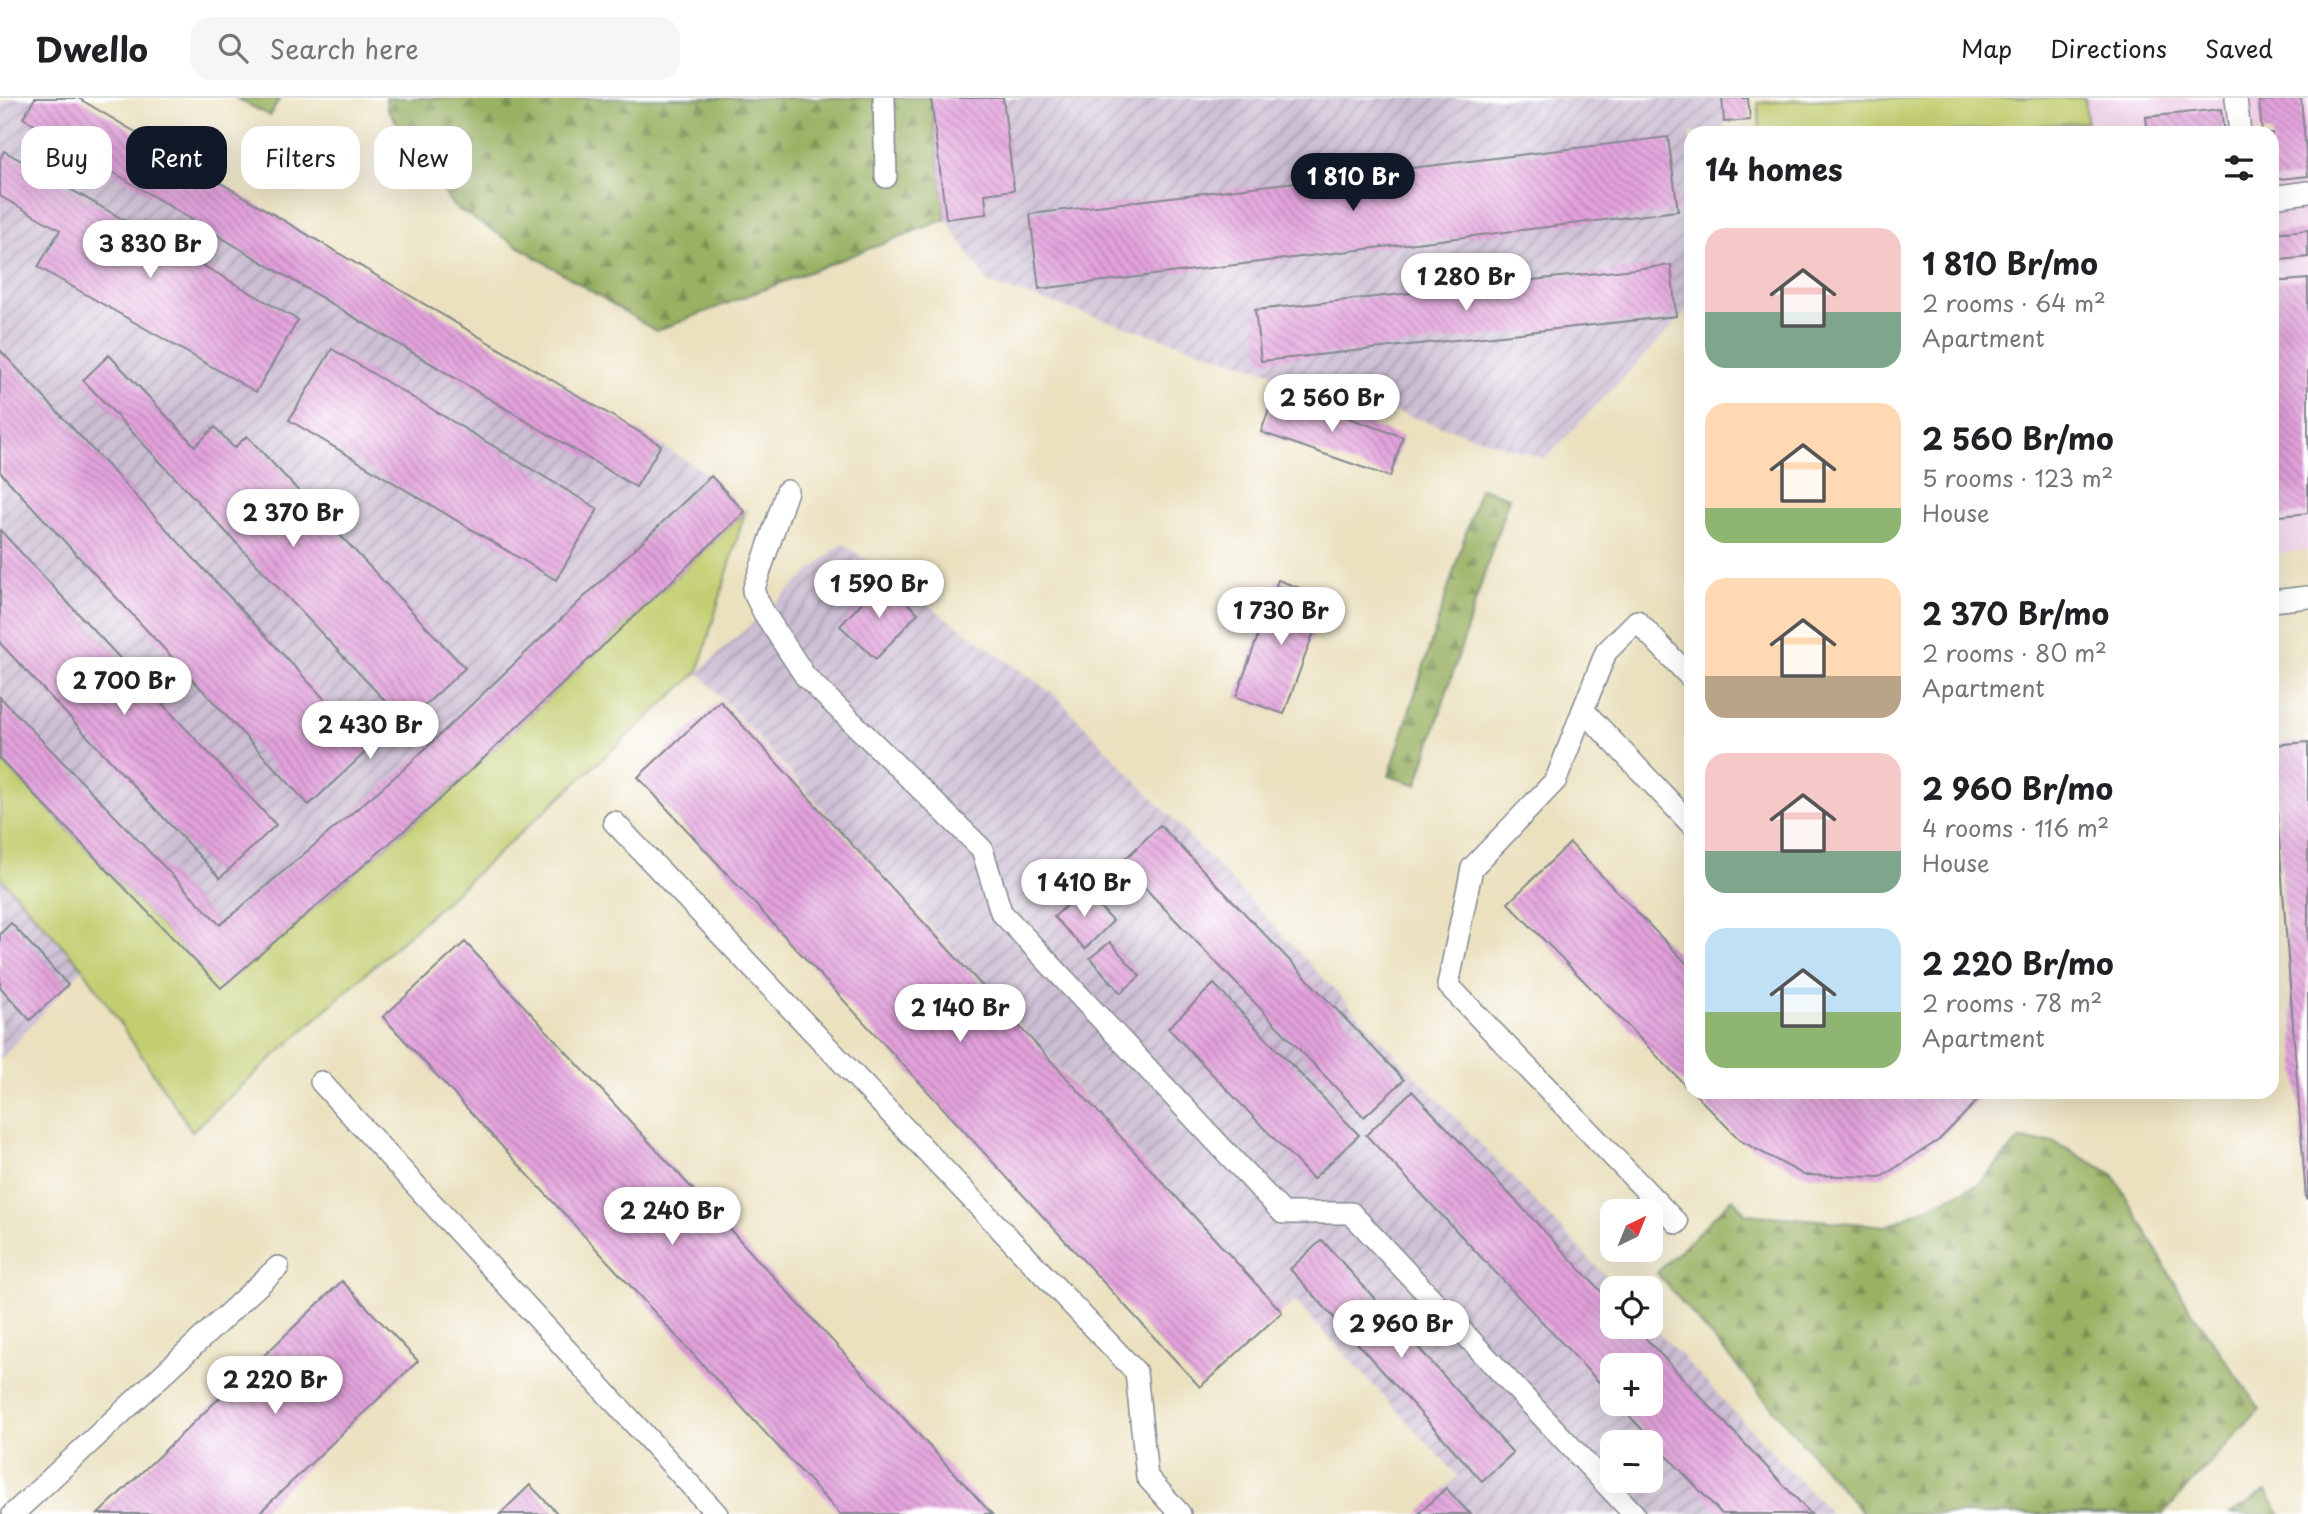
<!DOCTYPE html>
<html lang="en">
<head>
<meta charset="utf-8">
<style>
	body { margin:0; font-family:"Playpen Sans",sans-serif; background:#f6f6f6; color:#202124; height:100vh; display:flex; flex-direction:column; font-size:26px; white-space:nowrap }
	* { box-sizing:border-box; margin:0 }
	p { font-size:23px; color:#757577 }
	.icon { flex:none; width:38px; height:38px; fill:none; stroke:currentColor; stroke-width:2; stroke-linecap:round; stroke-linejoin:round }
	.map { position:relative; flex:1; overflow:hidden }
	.panel { position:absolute; left:1684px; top:28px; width:595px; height:973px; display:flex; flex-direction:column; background:#fff; border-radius:21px; box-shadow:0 7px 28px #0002 }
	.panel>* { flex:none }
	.top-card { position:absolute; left:21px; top:28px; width:665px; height:63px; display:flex; gap:14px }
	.needle { width:46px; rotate:43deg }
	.fabs { position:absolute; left:1600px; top:1101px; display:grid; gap:14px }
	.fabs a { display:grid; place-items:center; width:63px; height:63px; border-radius:14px; background:#fff; box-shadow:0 7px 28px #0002; font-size:35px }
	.price { position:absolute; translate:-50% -60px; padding:0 16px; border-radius:24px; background:#fff; color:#222; font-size:23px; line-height:46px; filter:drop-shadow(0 2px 4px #0008) }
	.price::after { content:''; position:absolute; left:50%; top:42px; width:21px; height:16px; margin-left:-10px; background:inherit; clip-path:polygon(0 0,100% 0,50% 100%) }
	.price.selected { background:#111827; color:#fff }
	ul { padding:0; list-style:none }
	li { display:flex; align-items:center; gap:21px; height:175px; padding:0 21px }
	li span { display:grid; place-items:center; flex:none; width:196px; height:140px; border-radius:21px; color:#555 }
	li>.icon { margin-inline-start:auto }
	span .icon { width:84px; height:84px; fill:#fffc; stroke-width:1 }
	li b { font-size:30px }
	h2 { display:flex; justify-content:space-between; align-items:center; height:84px; padding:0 21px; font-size:30px }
	.pill { padding:0 24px; border-radius:21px; background:#fff; box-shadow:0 7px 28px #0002; font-size:24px; line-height:63px }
	.pill.selected { background:#111827; color:#fff }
	header { display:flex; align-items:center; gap:42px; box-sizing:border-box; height:98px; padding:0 35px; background:#fff; border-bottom:2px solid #e0e0e0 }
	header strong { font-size:33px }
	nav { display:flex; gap:38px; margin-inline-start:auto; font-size:24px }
	.search { width:490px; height:63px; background:#f6f6f6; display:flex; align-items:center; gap:18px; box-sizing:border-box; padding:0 24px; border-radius:21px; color:#757577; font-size:26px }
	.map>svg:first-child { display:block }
	.built { fill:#eed0e7 }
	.industrial { fill:url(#industrial-furrows); fill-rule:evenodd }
	.green { fill:#c2ce70; stroke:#6e7e67; stroke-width:2 }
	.forest { fill:url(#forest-firs); stroke:#5a7060; stroke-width:2 }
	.building { fill:url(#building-back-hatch) }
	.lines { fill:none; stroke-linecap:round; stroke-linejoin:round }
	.service-casing { stroke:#83888e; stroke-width:24 }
	.service { stroke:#fff; stroke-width:21 }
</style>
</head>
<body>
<header>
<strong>Dwello</strong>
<div class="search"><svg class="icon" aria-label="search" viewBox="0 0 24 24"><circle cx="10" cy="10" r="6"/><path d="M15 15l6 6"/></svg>Search here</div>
<nav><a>Map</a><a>Directions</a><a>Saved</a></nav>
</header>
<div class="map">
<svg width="2308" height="1416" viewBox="0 0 2308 1416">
	<defs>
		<pattern id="industrial-furrows" width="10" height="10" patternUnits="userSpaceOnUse" patternTransform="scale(1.75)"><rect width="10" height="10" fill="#ccbed3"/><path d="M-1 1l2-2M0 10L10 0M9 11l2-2" fill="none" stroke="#a59bae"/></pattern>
		<pattern id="forest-firs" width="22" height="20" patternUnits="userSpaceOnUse" patternTransform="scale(1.75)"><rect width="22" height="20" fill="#99b162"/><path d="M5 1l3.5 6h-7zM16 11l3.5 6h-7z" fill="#7c9054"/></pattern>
		<pattern id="building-back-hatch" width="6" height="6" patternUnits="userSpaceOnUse" patternTransform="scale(1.75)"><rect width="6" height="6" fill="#e3a1db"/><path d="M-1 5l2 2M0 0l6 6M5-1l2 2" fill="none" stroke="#b784b5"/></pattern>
	</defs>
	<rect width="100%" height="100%" fill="#fff"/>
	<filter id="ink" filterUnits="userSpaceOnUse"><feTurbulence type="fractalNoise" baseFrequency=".0143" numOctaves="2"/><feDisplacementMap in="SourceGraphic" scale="14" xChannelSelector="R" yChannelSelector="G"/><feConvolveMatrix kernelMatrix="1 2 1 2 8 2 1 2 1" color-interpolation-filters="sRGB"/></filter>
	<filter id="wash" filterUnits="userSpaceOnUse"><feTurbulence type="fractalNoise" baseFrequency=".00686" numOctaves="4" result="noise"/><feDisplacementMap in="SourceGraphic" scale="28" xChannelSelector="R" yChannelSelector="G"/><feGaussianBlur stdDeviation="1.57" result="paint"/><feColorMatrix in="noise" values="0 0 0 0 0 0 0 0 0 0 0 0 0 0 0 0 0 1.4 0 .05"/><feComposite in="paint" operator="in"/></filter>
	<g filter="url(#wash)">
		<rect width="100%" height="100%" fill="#ebe1bf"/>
		<path class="built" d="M 2085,0 L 2308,0 L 2308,452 L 2272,456 L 2272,35 L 2088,35 Z"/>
		<g class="industrial">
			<path d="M 12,0 L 78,0 L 661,347 L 711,378 L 745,414 L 434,707 L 221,890 L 189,854 L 0,664 L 0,7 Z"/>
			<path d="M 931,0 L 1722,0 L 1725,35 L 1690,35 L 1690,210 L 1545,361 L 988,185 L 946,121 Z"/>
			<path d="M 842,445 L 1056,598 L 1617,1190 L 1612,1190 L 1612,1228 L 1650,1228 L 1650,1225 L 1831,1416 L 1470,1416 L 1446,1390 L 1458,1378 L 1295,1203 L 1282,1214 L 698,574 ZM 1612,1267 L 1650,1267 L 1650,1306 L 1612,1306 ZM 1612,1344 L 1650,1344 L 1650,1382 L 1612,1382 Z"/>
			<path d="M 0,779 L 83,870 L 0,962 Z"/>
		</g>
		<g class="green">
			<path d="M 1842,0 L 2085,0 L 2087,24 L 1940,35 L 1760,35 L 1758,5 Z"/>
			<path d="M 745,414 L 698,574 L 192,1033 L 83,870 L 0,779 L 0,661 L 221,890 L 434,707 Z"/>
		</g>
		<g class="forest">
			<path d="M 236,0 L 280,0 L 270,18 Z"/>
			<path d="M 386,0 L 931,0 L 946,121 L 656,233 L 453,108 L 387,10 Z"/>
			<path d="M 1480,390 L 1509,399 L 1417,687 L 1389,678 Z"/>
			<path d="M 2019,1042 L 2054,1044 L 2113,1076 L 2188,1208 L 2260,1311 L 2163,1416 L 1863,1416 L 1657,1175 L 1733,1100 L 1746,1116 L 1887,1128 L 1979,1086 Z"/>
			<path d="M 2266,1393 L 2280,1416 L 2230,1416 Z"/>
		</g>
		<g id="blocks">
			<g class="building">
				<path d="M 35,0 L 78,0 L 661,347 L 636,389 L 23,20 Z"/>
				<path d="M 931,0 L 1003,0 L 1014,92 L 985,96 L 987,116 L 946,121 Z"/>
				<path d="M 1722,0 L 1748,0 L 1750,22 L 1724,24 Z"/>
				<path d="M 2301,0 L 2308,78 L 2272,82 L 2272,35 L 2262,35 L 2259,3 Z"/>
				<path d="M 2221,11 L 2224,35 L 2148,35 L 2146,19 Z"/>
				<path d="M 1668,39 L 1678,113 L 1039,191 L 1030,116 Z"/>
				<path d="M 4,53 L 298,222 L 256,294 L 38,169 L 60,132 L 0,98 L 0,61 Z"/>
				<path d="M 2308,132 L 2308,159 L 2272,163 L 2272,135 Z"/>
				<path d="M 1671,167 L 1676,218 L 1261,263 L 1255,212 Z"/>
				<path d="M 2308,181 L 2308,415 L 2272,419 L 2272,184 Z"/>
				<path d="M 332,251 L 598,411 L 556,482 L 289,322 Z"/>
				<path d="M 0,252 L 370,650 L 309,707 L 0,374 Z"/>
				<path d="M 109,257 L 195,348 L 215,329 L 234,350 L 247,338 L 465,570 L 406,625 L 83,282 Z"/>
				<path d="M 1275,294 L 1403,339 L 1390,379 L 1261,334 Z"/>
				<path d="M 711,378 L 745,414 L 434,707 L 221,890 L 0,661 L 0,599 L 220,827 L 404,671 Z"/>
				<path d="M 0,432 L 276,727 L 220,780 L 0,545 Z"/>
				<path d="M 883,482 L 918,515 L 876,561 L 840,528 Z"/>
				<path d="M 1278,482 L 1326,500 L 1284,616 L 1236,599 Z"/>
				<path d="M 720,603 L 1282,1214 L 1200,1289 L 638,679 Z"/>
				<path d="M 2308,644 L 2308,1101 L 2306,1101 L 2272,647 Z"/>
				<path d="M 1160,727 L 1404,982 L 1364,1019 L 1121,765 Z"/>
				<path d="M 1570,745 L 1690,869 L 1690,992 L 1508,805 Z"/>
				<path d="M 1083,792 L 1113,823 L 1085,851 L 1054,819 Z"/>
				<path d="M 11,825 L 68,887 L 30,922 L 0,889 L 0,836 Z"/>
				<path d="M 465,844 L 992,1416 L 840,1416 L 383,919 Z"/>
				<path d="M 1110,844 L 1140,878 L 1121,895 L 1090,860 Z"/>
				<path d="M 1214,886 L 1359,1037 L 1313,1081 L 1168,930 Z"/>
				<path d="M 1412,993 L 1612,1205 L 1612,1228 L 1634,1228 L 1811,1416 L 1722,1416 L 1618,1306 L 1650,1306 L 1650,1267 L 1612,1267 L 1612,1298 L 1366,1037 Z"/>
				<path d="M 1693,994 L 1986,994 L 1939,1042 L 1881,1079 L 1804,1077 L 1741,1043 Z"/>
				<path d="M 1322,1142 L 1513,1355 L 1482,1383 L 1290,1171 Z"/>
				<path d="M 342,1183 L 418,1263 L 258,1416 L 98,1416 Z"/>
				<path d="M 530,1387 L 558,1416 L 500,1416 Z"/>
				<path d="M 1446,1390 L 1470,1416 L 1418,1416 Z"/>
			</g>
		</g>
	</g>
	<g filter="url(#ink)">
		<use href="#blocks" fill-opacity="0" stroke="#83888e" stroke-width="2"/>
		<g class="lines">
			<g class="service-casing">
				<g id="service">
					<path d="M 884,0 L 886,79"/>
					<path d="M 2236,0 L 2240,35"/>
					<path d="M 2272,99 L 2308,94"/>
					<path d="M 787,393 L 753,493 L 764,515 L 805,578 L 982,751 L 1001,814 L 1283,1115 L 1351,1115 L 1634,1416"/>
					<path d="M 2272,503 L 2308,499"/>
					<path d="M 1690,579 L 1637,523 L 1606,554 L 1583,612 L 1690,725"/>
					<path d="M 1583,612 L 1556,682 L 1472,770 L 1448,887 L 1677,1125"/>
					<path d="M 614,724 L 1136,1274 L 1147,1379 L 1180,1416"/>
					<path d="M 321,984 L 717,1416"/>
					<path d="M 13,1416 L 278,1169"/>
				</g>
			</g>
			<use href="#service" class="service"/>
		</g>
	</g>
</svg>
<div class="fabs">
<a><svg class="needle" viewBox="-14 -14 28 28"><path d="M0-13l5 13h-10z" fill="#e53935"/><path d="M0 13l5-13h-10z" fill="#757577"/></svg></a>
<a><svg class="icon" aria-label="locate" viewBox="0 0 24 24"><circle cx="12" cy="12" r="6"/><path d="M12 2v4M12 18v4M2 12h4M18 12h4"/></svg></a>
<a>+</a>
<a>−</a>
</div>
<b class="price selected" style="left:1353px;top:115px">1 810 Br</b>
<b class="price" style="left:150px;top:182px">3 830 Br</b>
<b class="price" style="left:1466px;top:215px">1 280 Br</b>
<b class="price" style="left:1332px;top:336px">2 560 Br</b>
<b class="price" style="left:293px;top:451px">2 370 Br</b>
<b class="price" style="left:879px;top:522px">1 590 Br</b>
<b class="price" style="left:1281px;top:549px">1 730 Br</b>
<b class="price" style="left:124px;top:619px">2 700 Br</b>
<b class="price" style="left:370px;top:663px">2 430 Br</b>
<b class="price" style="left:1084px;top:821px">1 410 Br</b>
<b class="price" style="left:960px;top:946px">2 140 Br</b>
<b class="price" style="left:672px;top:1149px">2 240 Br</b>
<b class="price" style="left:1401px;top:1262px">2 960 Br</b>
<b class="price" style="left:275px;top:1318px">2 220 Br</b>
<div class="top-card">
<a class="pill">Buy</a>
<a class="pill selected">Rent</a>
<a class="pill">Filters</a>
<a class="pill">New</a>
</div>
<section class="panel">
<h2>14 homes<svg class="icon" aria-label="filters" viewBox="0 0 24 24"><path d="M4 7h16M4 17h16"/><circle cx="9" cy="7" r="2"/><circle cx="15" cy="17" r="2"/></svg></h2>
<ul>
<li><span style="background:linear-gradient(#f6c9c9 60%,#7fa58c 0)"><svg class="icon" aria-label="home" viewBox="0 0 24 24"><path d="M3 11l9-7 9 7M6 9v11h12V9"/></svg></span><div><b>1 810 Br/mo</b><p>2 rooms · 64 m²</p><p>Apartment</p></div></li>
<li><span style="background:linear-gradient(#ffd9b3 75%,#8fb573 0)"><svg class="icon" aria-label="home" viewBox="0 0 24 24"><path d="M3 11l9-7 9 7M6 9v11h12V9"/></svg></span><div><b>2 560 Br/mo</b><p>5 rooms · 123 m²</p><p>House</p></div></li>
<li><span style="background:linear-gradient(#ffd9b3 70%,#b9a48a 0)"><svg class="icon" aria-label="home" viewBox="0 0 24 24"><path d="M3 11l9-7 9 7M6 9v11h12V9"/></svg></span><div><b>2 370 Br/mo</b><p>2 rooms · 80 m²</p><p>Apartment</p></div></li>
<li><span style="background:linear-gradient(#f6c9c9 70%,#7fa58c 0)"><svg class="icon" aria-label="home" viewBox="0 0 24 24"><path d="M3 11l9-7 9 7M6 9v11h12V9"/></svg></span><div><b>2 960 Br/mo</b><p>4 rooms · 116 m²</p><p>House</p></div></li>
<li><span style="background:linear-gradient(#bfe0f5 60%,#8fb573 0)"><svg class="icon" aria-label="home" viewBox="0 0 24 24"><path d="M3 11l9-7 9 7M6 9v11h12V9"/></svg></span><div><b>2 220 Br/mo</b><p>2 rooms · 78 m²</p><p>Apartment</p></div></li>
</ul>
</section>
</div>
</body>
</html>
